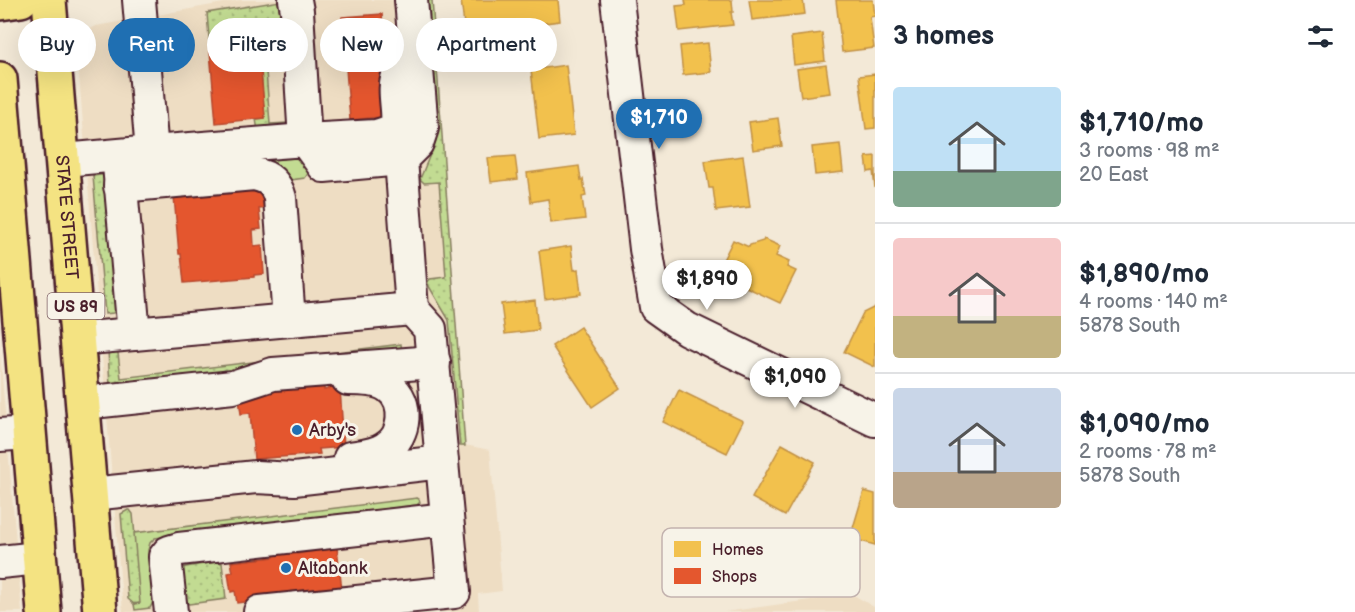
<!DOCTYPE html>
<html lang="en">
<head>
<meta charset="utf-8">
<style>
	body { margin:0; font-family:"Balsamiq Sans",sans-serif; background:#f2f2f3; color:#1f2937; height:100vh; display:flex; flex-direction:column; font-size:22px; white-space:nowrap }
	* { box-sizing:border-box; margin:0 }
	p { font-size:20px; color:#747a83 }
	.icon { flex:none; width:33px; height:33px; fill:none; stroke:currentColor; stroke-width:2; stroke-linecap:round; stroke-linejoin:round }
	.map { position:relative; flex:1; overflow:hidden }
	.drawer { display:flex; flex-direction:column; background:#fff; width:480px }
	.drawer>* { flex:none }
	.top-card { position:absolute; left:18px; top:18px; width:570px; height:54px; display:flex; gap:12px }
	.price { position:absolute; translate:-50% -51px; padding:0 14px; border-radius:21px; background:#fff; color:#222; font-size:20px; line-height:39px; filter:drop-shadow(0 2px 3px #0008) }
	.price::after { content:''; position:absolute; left:50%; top:36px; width:18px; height:14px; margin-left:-9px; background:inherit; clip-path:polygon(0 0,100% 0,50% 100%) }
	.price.current { background:#1f6fb2; color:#fff }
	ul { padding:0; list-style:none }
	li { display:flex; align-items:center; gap:18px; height:150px; padding:0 18px }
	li+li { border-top:2px solid #e0e1e3 }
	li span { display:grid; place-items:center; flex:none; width:168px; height:120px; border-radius:6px; color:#555 }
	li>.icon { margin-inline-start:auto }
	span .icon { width:72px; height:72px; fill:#fffc; stroke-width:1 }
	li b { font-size:26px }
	h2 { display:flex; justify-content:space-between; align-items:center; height:72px; padding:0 18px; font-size:26px }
	.tag { padding:0 21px; border-radius:27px; background:#fff; box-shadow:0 6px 24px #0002; font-size:21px; line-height:54px }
	.tag.current { background:#1f6fb2; color:#fff }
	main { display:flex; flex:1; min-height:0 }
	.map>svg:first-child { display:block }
	.built { fill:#eeddc3 }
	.grass { fill:url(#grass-dots); stroke:#867d5e; stroke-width:1.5 }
	.garden { fill:#c2db92; stroke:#867d5e; stroke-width:1.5 }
	.homes { fill:#f2c14e; stroke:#c09044; stroke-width:1.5 }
	.shops { fill:#e4572e; stroke:#b6462d; stroke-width:1.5 }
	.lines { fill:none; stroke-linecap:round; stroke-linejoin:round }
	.minor-casing { stroke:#4a1f2b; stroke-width:36 }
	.major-casing { stroke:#4a1f2b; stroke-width:38 }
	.minor { stroke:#f7f3e8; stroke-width:32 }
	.major { stroke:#f4e382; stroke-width:33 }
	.poi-dot { fill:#1f6fb2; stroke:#f7f3e8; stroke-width:2 }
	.labels { text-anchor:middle; stroke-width:6; stroke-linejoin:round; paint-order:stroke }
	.shield { fill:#f7f3e8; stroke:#7e5f64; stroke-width:1.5 }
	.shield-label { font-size:16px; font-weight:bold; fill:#4a1f2b }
	.street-label { font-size:18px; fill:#4a1f2b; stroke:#f7f3e8 }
	.poi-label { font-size:18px; fill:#4a1f2b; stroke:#f7f3e8; text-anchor:start }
	.key { fill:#f7f3e8; stroke:#c3b3af; stroke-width:1.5 }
	.key-label { font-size:16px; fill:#4a1f2b }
</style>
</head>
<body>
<main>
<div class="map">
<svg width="875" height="612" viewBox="0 0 875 612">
	<defs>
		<pattern id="grass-dots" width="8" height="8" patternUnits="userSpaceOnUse" patternTransform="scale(1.5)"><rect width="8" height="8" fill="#c2db92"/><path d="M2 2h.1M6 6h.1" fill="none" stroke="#a8bc7e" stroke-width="1.8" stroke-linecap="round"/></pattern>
	</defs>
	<rect width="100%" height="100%" fill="#f3e9d7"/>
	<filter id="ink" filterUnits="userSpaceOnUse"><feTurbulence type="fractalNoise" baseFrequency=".0167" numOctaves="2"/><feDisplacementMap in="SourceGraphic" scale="12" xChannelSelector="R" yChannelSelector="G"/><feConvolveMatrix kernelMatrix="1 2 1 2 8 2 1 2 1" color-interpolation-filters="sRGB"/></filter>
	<g filter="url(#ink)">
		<g class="built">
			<path d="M 240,0 L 432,0 L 465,445 L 490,450 L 502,591 L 478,594 L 479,612 L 123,612 L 77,51 L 79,41 L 88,30 L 96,26 Z"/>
			<path d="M 0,353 L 20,590 L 22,612 L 0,612 Z"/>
			<path d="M 852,594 L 874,607 L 875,612 L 725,612 Z"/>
		</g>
		<g class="grass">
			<path d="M 426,0 L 432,0 L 465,446 L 460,446 L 449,320 L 427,283 L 430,279 L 446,277 L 439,182 L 424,183 L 420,179 L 436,140 Z"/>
			<path d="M 280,1 L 282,12 L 280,16 L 262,18 L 270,124 L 287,123 L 290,125 L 290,128 L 258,131 L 256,119 L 265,118 L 258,47 L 210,51 L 207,13 Z"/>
			<path d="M 101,175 L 105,175 L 116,309 L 113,313 L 105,314 L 93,176 Z"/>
			<path d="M 401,344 L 402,354 L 342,359 L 110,386 L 108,350 L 115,350 L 118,353 L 121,378 Z"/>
			<path d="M 128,510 L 130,510 L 133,514 L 141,603 L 134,604 L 128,599 L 121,514 Z"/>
			<path d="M 215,562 L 222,563 L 226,599 L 189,604 L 184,602 L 181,571 L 182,568 L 186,567 Z"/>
		</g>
		<g class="garden">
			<path d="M 295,158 C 304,160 313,170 305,178 L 291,180 L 292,191 L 157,169 Z"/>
			<path d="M 417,498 L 419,499 L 420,502 L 417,505 L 155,538 L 150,543 L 148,550 L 153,602 L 150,608 L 135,610 L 134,604 L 140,603 L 134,533 Z"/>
		</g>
		<g class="homes">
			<path d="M 461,0 L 558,0 L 560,21 L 465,33 Z"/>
			<path d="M 685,0 L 732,0 L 733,12 L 731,12 L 733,25 L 679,31 L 676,6 L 686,5 Z"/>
			<path d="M 749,0 L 803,0 L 805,14 L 752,20 Z"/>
			<path d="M 836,0 L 873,0 L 875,16 L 870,17 L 874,48 L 842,52 Z"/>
			<path d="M 822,33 L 825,61 L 794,65 L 791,37 Z"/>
			<path d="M 708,43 L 711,72 L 683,75 L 680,46 Z"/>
			<path d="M 566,65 L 574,135 L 539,139 L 531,70 Z"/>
			<path d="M 826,65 L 830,93 L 801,97 L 797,69 Z"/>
			<path d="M 875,74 L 875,128 L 866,129 L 859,76 Z"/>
			<path d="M 778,118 L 782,146 L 753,150 L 749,122 Z"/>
			<path d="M 840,144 L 843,172 L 815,175 L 812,147 Z"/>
			<path d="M 515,156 L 518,179 L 491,182 L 488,158 Z"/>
			<path d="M 743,156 L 750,207 L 716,211 L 713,188 L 709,188 L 705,161 Z"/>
			<path d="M 875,156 L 875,188 L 873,171 L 868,172 L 866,157 Z"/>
			<path d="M 579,166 L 581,180 L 583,179 L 586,196 L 582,197 L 585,219 L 551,223 L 548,199 L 531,202 L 527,173 Z"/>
			<path d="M 764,239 L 780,246 L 776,256 L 789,262 L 787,267 L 796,271 L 780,303 L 746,287 L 747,284 L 718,270 L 733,240 L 749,247 L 750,245 L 763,241 Z"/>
			<path d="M 571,246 L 574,270 L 578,269 L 581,294 L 545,299 L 539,251 Z"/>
			<path d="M 535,300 L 538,330 L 505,334 L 501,304 Z"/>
			<path d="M 875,307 L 875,367 L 844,352 L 863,313 Z"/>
			<path d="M 580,327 L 620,388 L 592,407 L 552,346 Z"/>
			<path d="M 679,390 L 743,421 L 727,453 L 663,422 Z"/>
			<path d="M 782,444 L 815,462 L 785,516 L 752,498 Z"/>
			<path d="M 864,491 L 875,494 L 875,545 L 850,538 Z"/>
		</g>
		<g class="shops">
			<path d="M 382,14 L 391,116 L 350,120 L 342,17 Z"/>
			<path d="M 259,47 L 265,118 L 216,123 L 210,51 Z"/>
			<path d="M 268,189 L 269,208 L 259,209 L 261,229 L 253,230 L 254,246 L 262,245 L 264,274 L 254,275 L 254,277 L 184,283 L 181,254 L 179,254 L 174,196 Z"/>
			<path d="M 336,386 L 340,388 L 344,447 L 319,449 L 320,454 L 254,459 L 250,413 L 241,414 L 239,399 L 249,393 L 324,387 L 324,390 L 329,389 L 329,387 Z"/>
			<path d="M 295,537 L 297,554 L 337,548 L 342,590 L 237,603 L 235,591 L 231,592 L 228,573 L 233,572 L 231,562 L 274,557 L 272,540 Z"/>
		</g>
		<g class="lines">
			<g class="minor-casing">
				<g id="minor">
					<path d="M 295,0 L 297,11 L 305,140 L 376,136 C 382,134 389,133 394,129 C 403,119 390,91 399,74 C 402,68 410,63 416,58"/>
					<path d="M 617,0 L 646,249 L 656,307 L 687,329 L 875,420"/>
					<path d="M 152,152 L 305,140 L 324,166 L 401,159"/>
					<path d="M 64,160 L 152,152 L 139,0"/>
					<path d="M 119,165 L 134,334"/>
					<path d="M 120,186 L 254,174 C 269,177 276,183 280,198 L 289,320"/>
					<path d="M 78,339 L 412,309 L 401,159 L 417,143 L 422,128 L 411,0"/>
					<path d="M 348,379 C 360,379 379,379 389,387 C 409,401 406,436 386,448 C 376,455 362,456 350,458"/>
					<path d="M 83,403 L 233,387 L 273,374 L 434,362"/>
					<path d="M 0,435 L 28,433"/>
					<path d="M 91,494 L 256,477 L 294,479 L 442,462 L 430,329 L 412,309"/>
					<path d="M 0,562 L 39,558"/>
					<path d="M 171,612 L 165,557 L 169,552 L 179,549 L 447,519"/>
					<path d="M 260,612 L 454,592 L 442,462"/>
				</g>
			</g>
			<g class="major-casing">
				<g id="major">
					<path id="s1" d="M 49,0 L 100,612"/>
					<path d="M 0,3 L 21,0"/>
					<path d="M 0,79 L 44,612"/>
				</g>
			</g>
			<use href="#minor" class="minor"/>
			<use href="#major" class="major"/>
		</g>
	</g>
	<g class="poi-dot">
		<circle cx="297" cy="430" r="6"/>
		<circle cx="286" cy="568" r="6"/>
	</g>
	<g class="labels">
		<rect class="shield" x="47.5" y="293" width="57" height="26" rx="4.5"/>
		<g class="shield-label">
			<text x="76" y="312">US 89</text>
		</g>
		<g class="street-label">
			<text dy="6" stroke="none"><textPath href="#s1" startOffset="218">STATE STREET</textPath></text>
		</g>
		<g class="poi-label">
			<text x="309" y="436">Arby's</text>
			<text x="298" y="574">Altabank</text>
		</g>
	</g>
	<rect x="662" y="528" width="198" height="69" rx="9" class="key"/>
	<rect x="674" y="541" width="27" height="16" fill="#f2c14e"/>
	<rect x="674" y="568" width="27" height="16" fill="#e4572e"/>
	<g class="key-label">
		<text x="712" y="555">Homes</text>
		<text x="712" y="582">Shops</text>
	</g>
</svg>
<b class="price current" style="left:659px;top:150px">$1,710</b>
<b class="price" style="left:707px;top:311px">$1,890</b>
<b class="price" style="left:795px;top:409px">$1,090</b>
<div class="top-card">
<a class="tag">Buy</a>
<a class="tag current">Rent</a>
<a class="tag">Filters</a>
<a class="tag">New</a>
<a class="tag">Apartment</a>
</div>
</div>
<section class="drawer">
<h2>3 homes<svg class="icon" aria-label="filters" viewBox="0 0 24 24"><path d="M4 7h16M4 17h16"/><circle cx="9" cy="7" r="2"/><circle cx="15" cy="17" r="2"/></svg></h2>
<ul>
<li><span style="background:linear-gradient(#bfe0f5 70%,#7fa58c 0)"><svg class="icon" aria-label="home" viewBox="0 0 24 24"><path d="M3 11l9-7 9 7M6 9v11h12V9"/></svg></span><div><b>$1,710/mo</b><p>3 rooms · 98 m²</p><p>20 East</p></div></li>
<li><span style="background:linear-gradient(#f6c9c9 65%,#c2b280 0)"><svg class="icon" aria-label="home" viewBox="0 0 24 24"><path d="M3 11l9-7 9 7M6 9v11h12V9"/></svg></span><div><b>$1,890/mo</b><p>4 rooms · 140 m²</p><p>5878 South</p></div></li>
<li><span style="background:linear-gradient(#c9d6e8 70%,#b9a48a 0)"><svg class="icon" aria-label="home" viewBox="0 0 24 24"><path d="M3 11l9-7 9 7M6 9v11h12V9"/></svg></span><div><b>$1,090/mo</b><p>2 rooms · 78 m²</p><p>5878 South</p></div></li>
</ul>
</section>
</main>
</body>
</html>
